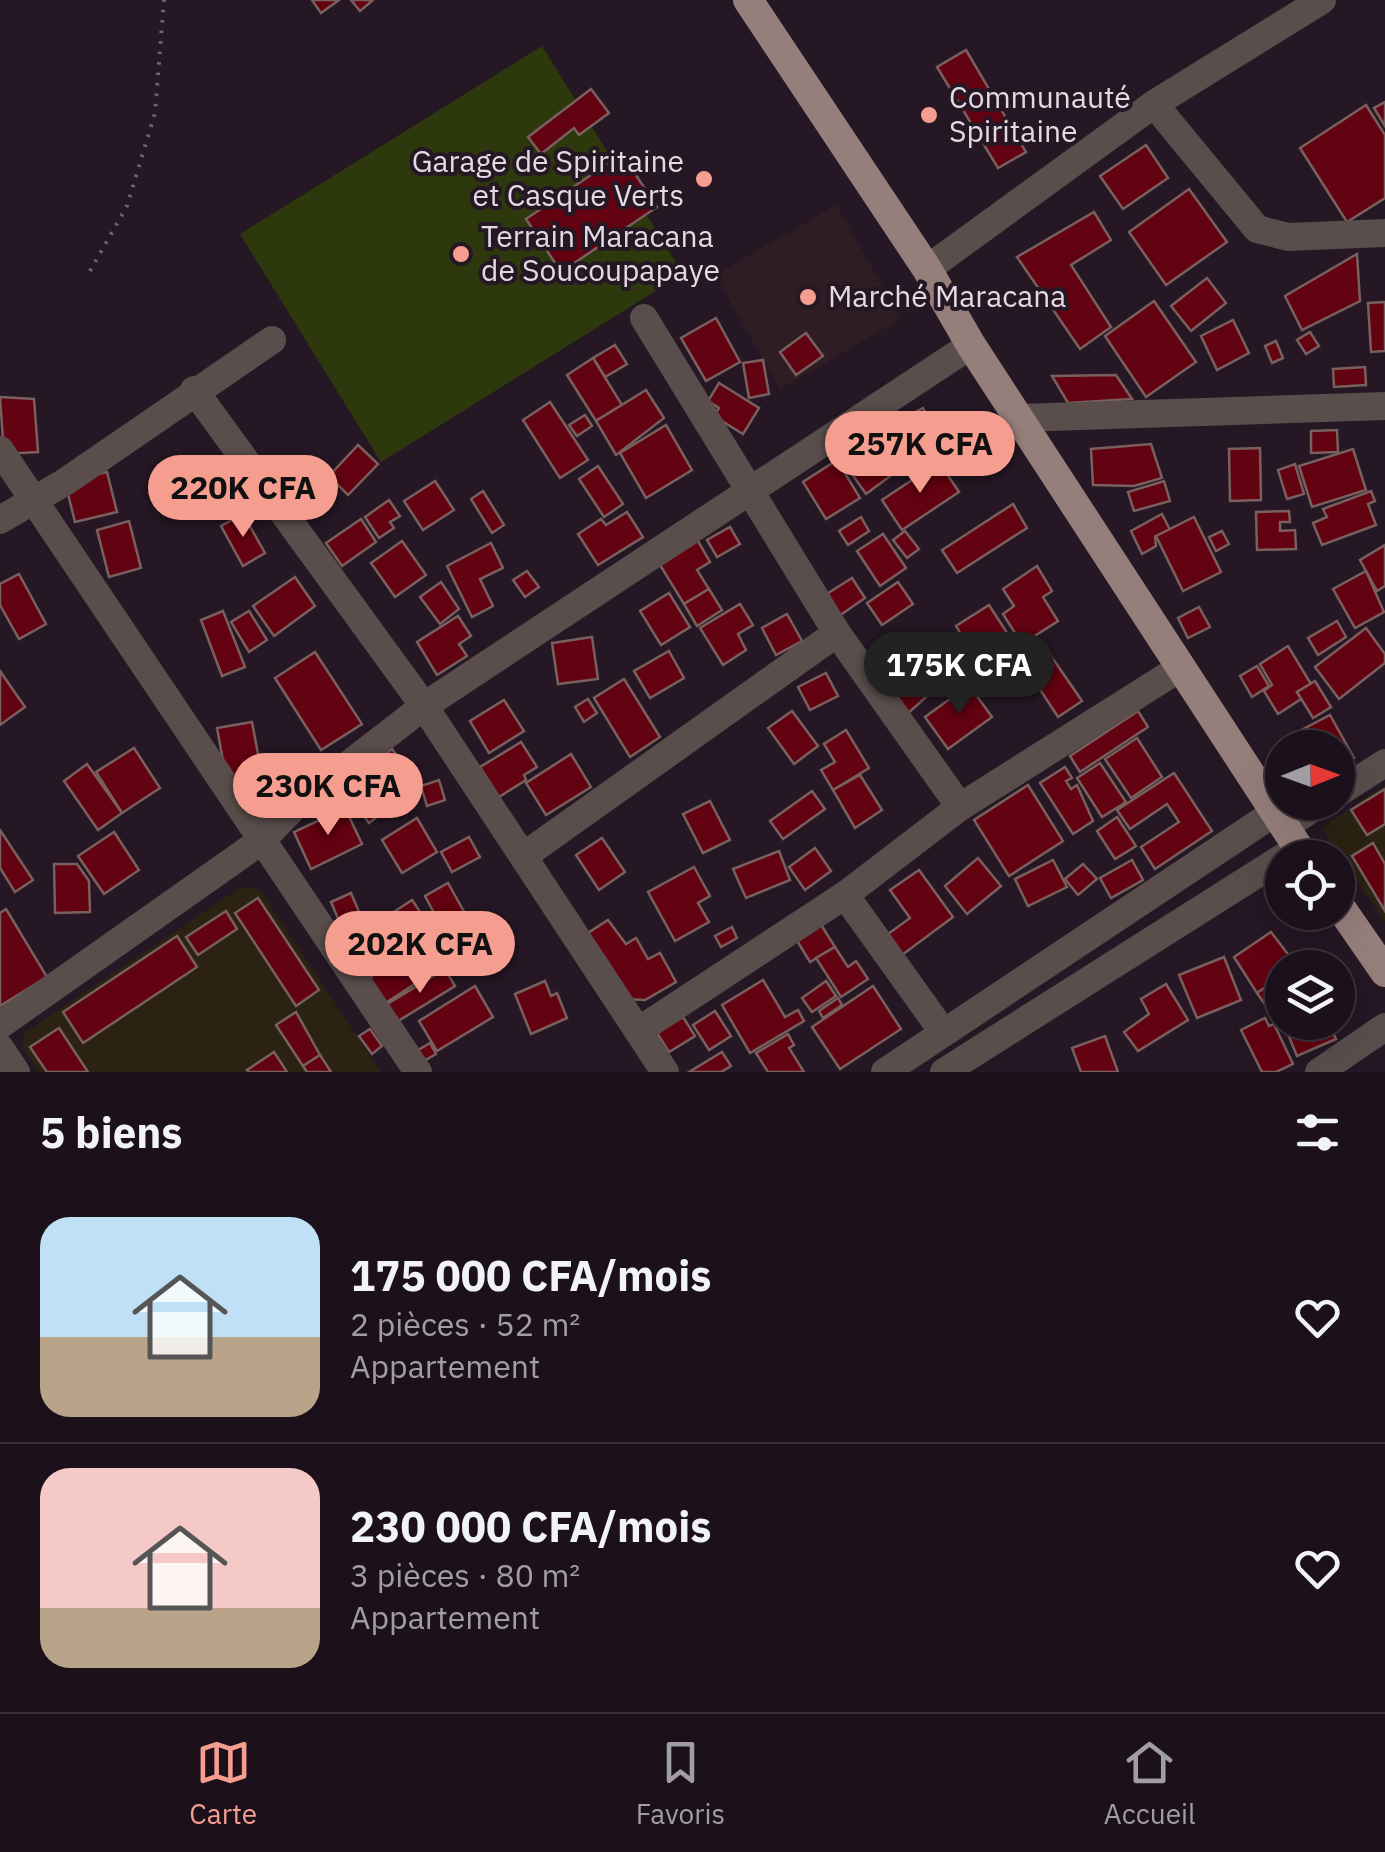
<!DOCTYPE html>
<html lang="fr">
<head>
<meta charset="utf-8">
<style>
	body { margin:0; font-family:"IBM Plex Sans",sans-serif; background:#291f28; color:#f1f3f6; height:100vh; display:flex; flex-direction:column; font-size:38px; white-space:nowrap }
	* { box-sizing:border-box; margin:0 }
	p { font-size:32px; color:#a09da3 }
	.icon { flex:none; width:55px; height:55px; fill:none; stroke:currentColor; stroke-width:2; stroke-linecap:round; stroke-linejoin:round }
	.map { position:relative; height:1072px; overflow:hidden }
	.sheet { display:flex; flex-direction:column; background:#1c111b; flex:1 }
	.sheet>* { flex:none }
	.needle { width:65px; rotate:89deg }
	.controls { position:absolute; left:1265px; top:730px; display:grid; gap:20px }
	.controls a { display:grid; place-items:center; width:90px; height:90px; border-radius:50%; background:#1c111b; box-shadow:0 10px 40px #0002,0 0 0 2px #3a313a; font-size:50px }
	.price { position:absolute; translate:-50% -85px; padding:0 22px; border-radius:35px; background:#f59d8f; color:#111; font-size:32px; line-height:65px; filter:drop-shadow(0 2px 5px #0008) }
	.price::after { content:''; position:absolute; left:50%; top:60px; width:30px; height:22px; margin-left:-15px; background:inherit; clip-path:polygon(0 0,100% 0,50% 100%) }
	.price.selected { background:#222; color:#fff }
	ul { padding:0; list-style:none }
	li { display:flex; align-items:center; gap:30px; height:250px; padding:0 40px }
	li+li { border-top:2px solid #3a313a }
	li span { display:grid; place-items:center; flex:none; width:280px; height:200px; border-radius:30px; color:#555 }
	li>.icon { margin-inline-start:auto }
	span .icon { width:120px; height:120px; fill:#fffc; stroke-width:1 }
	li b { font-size:42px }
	h2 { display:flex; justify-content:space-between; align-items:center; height:120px; padding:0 40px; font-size:42px }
	.tabs { display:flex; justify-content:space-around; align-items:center; height:140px; border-top:2px solid #3a313a; background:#1c111b; font-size:28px; color:#a09da3 }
	.tabs a { display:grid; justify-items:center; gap:5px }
	.tabs .selected { color:#f59d8f }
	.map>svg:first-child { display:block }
	.commercial { fill:#2f1d24 }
	.education { fill:#2b2212 }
	.green { fill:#2e380d }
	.building { fill:#630210; stroke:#79605f; stroke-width:2.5 }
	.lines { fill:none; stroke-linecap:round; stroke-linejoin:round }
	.path { stroke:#716571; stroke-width:4; stroke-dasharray:2.5 8; stroke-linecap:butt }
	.street { stroke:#594e4c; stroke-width:28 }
	.primary { stroke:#957f7b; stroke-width:30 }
	.poi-dot { fill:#f59d8f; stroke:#251724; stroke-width:4 }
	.labels { text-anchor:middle; stroke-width:8; stroke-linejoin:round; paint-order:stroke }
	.poi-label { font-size:30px; fill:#e4dae4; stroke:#251724; text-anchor:start }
</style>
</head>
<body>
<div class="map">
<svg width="1385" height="1072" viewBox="0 0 1385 1072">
	<rect width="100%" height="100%" fill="#251724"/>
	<path class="commercial" d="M 836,205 L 901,319 L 780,389 L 715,275 Z"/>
	<g class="education">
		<path d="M 1385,785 L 1385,922 L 1321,828 Z"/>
		<path d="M 241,887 L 260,890 L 381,1072 L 39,1072 L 23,1049 L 24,1033 Z"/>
	</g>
	<path class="green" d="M 542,46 L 683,274 L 381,462 L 240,234 Z"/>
	<g class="building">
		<path d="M 312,0 L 339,0 L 321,13 Z"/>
		<path d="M 351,0 L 373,0 L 360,11 Z"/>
		<path d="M 966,50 L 1026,152 L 998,168 L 937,67 Z"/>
		<path d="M 591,89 L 609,113 L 579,135 L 574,128 L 541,154 L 528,137 Z"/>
		<path d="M 1385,102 L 1385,126 L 1374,108 Z"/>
		<path d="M 1366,105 L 1385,135 L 1385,198 L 1347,222 L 1300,148 Z"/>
		<path d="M 1146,145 L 1168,178 L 1123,209 L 1100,176 Z"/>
		<path d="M 622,154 L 657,207 L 561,272 L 526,219 Z"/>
		<path d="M 1189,189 L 1227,242 L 1166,285 L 1129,232 Z"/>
		<path d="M 1094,212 L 1111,240 L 1071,265 L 1111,327 L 1080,349 L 1017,257 Z"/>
		<path d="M 1357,254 L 1360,301 L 1302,330 L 1285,296 Z"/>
		<path d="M 1207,278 L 1226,303 L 1191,331 L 1171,306 Z"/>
		<path d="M 1154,301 L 1196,362 L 1146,397 L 1105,336 Z"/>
		<path d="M 1385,302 L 1385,351 L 1371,352 L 1368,303 Z"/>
		<path d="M 716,318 L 740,362 L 706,381 L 681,338 Z"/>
		<path d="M 1233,320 L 1249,353 L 1217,370 L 1201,336 Z"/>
		<path d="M 1310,332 L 1319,346 L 1306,354 L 1297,340 Z"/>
		<path d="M 806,333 L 823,356 L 796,375 L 780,352 Z"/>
		<path d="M 1276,341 L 1283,358 L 1272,363 L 1265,346 Z"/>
		<path d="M 615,345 L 627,364 L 605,377 L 593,358 Z"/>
		<path d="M 593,358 L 622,405 L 596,421 L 567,375 Z"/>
		<path d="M 763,360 L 769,394 L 749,398 L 743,363 Z"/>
		<path d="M 1365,367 L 1366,385 L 1334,387 L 1333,369 Z"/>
		<path d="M 1116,375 L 1132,399 L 1068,403 L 1052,376 Z"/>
		<path d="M 719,383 L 759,408 L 743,434 L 714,416 L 719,408 L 708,401 Z"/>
		<path d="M 646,390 L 664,418 L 616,455 L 596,421 Z"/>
		<path d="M 0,397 L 34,399 L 38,452 L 4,454 Z"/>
		<path d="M 550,402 L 588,460 L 560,478 L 523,420 Z"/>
		<path d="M 923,408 L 945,449 L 908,470 L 885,429 Z"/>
		<path d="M 585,415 L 592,426 L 577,436 L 569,425 Z"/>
		<path d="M 666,425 L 692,470 L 646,498 L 620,453 Z"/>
		<path d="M 1337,430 L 1338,452 L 1311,453 L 1311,431 Z"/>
		<path d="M 881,441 L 901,468 L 866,494 L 847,467 Z"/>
		<path d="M 1151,444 L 1162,478 L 1134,486 L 1093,485 L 1091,449 Z"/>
		<path d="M 358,445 L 378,464 L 348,495 L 329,476 Z"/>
		<path d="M 1260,448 L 1261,500 L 1230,501 L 1229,449 Z"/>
		<path d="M 1353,449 L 1366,490 L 1312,507 L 1299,466 Z"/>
		<path d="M 837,460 L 860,498 L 826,519 L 803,482 Z"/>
		<path d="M 939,462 L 959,492 L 902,530 L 882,500 Z"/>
		<path d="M 1295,464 L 1304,494 L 1287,499 L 1278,470 Z"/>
		<path d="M 598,466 L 623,504 L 604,517 L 579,479 Z"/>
		<path d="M 107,472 L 117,512 L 75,522 L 65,482 Z"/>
		<path d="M 435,481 L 454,510 L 423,530 L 404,501 Z"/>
		<path d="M 1164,481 L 1170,501 L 1134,511 L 1128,492 Z"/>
		<path d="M 483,491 L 504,525 L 492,533 L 471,499 Z"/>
		<path d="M 1371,491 L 1375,501 L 1368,504 L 1376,525 L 1322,545 L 1313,523 L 1327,517 L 1323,509 Z"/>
		<path d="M 389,500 L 400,516 L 390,522 L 394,528 L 379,538 L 365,517 Z"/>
		<path d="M 1013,504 L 1027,528 L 957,573 L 942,550 Z"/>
		<path d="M 1289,511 L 1290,522 L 1280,522 L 1280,531 L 1295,530 L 1296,549 L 1257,550 L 1256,512 Z"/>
		<path d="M 627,512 L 643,537 L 598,565 L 578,534 L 601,519 L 606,525 Z"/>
		<path d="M 243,514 L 265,553 L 243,566 L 221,526 Z"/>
		<path d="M 1162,514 L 1170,530 L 1155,537 L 1156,546 L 1142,554 L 1131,531 Z"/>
		<path d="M 861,517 L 869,531 L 848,545 L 839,531 Z"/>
		<path d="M 1194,517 L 1221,572 L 1183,591 L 1156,536 Z"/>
		<path d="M 361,519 L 376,542 L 342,566 L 326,543 Z"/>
		<path d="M 129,521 L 141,568 L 109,577 L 97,530 Z"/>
		<path d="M 730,527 L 740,544 L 717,557 L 707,540 Z"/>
		<path d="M 905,531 L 919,549 L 907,558 L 893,540 Z"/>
		<path d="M 1222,531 L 1229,544 L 1216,551 L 1209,537 Z"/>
		<path d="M 883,534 L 906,568 L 880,586 L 857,551 Z"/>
		<path d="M 402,541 L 426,575 L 395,597 L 371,563 Z"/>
		<path d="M 698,541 L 710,562 L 697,570 L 709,589 L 684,604 L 660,565 Z"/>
		<path d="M 491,543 L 503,568 L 480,579 L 493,606 L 472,617 L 447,566 Z"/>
		<path d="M 1385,545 L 1385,586 L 1377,591 L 1360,560 Z"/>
		<path d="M 1037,566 L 1052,591 L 1043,597 L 1058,621 L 1022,644 L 1003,614 L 1014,606 L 1003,589 Z"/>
		<path d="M 527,571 L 539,587 L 525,597 L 513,580 Z"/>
		<path d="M 1366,571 L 1384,612 L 1355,628 L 1333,589 Z"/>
		<path d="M 19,574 L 46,624 L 19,639 L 0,605 L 0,584 Z"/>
		<path d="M 295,577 L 315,606 L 274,636 L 253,606 Z"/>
		<path d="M 852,578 L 865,598 L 839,616 L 825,595 Z"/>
		<path d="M 441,582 L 459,609 L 440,624 L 420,597 Z"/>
		<path d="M 898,582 L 913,604 L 882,625 L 867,603 Z"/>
		<path d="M 709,589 L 722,610 L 697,626 L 684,604 Z"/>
		<path d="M 669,593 L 690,627 L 661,645 L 640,611 Z"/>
		<path d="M 740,604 L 753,625 L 738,634 L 746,650 L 723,665 L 700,628 Z"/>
		<path d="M 989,605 L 1020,653 L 986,675 L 956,626 Z"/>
		<path d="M 1199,607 L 1210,627 L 1188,638 L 1178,618 Z"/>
		<path d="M 223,611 L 245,667 L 222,676 L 201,620 Z"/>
		<path d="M 249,611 L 267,640 L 249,652 L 231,622 Z"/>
		<path d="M 787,614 L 802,641 L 776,655 L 762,628 Z"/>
		<path d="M 458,616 L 471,636 L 459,644 L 467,656 L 437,675 L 417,642 Z"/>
		<path d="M 1337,621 L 1346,637 L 1318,655 L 1308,638 Z"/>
		<path d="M 1366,628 L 1385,654 L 1385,663 L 1339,699 L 1315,667 Z"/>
		<path d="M 592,637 L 598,679 L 558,684 L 552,643 Z"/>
		<path d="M 1288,646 L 1311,684 L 1297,692 L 1301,699 L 1278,714 L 1264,691 L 1272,685 L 1260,664 Z"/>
		<path d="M 669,651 L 684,678 L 650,698 L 634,671 Z"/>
		<path d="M 315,652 L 362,724 L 321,750 L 275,678 Z"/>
		<path d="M 1049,653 L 1082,701 L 1058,717 L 1026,668 Z"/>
		<path d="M 914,665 L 935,689 L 905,716 L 884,692 Z"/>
		<path d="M 1257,666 L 1269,686 L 1252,697 L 1240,676 Z"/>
		<path d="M 0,671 L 25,707 L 0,725 Z"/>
		<path d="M 826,673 L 838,696 L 810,710 L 798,687 Z"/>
		<path d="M 624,679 L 660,737 L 630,757 L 594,698 Z"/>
		<path d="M 1315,681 L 1331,707 L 1313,718 L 1297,692 Z"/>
		<path d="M 969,685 L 992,717 L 948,749 L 925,717 Z"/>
		<path d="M 588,699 L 597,713 L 584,722 L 575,707 Z"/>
		<path d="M 504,700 L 524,731 L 489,753 L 470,721 Z"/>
		<path d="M 792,711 L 818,746 L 794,764 L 768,728 Z"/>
		<path d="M 1138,711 L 1148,727 L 1080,772 L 1070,756 Z"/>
		<path d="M 1330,715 L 1354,758 L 1338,767 L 1338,748 L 1296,748 L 1290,736 Z"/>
		<path d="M 252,722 L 263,781 L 228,788 L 217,728 Z"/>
		<path d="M 846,730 L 869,768 L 833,790 L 821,770 L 835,762 L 824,744 Z"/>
		<path d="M 1137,738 L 1162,777 L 1131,798 L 1105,759 Z"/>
		<path d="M 521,742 L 537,767 L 524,775 L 526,780 L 499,797 L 480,767 Z"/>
		<path d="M 134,748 L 160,788 L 122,813 L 96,772 Z"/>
		<path d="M 392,749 L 408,772 L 390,785 L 374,763 Z"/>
		<path d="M 571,754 L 591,787 L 546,815 L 526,783 Z"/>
		<path d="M 1100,763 L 1126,802 L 1102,817 L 1077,778 Z"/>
		<path d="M 87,764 L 122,813 L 98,830 L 64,781 Z"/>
		<path d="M 1065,767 L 1072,778 L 1066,781 L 1071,789 L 1077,785 L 1093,821 L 1073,834 L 1040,783 Z"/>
		<path d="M 356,768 L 360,775 L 370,768 L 395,803 L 369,823 L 338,780 Z"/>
		<path d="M 1174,773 L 1212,831 L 1155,869 L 1141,847 L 1179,822 L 1167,804 L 1130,829 L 1117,810 Z"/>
		<path d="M 860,775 L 882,810 L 855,828 L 833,790 Z"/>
		<path d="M 439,780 L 445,800 L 427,806 L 421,786 Z"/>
		<path d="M 1028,785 L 1063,841 L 1009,876 L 974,820 Z"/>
		<path d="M 1385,789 L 1385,824 L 1367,835 L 1351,810 Z"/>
		<path d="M 812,791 L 825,809 L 783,839 L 770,821 Z"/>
		<path d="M 710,801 L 730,840 L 703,853 L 683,814 Z"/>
		<path d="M 345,808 L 362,844 L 311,869 L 294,832 Z"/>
		<path d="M 1117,817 L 1136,846 L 1115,859 L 1097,831 Z"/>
		<path d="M 417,818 L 437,852 L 402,873 L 382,840 Z"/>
		<path d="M 0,830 L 33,880 L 15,892 L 0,868 Z"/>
		<path d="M 114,832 L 139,870 L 104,894 L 78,856 Z"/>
		<path d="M 469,837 L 480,857 L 452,872 L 441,852 Z"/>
		<path d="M 602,838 L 625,872 L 599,890 L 576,855 Z"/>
		<path d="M 1373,843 L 1385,864 L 1385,911 L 1352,856 Z"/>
		<path d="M 815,848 L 831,871 L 805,890 L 789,867 Z"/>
		<path d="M 779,851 L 790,880 L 746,898 L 733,869 Z"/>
		<path d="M 978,858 L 1001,886 L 967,914 L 945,886 Z"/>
		<path d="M 1053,860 L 1067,887 L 1028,906 L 1015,879 Z"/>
		<path d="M 1132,860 L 1143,880 L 1111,898 L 1100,878 Z"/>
		<path d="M 54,864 L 77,864 L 89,881 L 90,912 L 55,913 Z"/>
		<path d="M 1083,864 L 1097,879 L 1078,895 L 1065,879 Z"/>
		<path d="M 694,867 L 710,896 L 698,903 L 709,922 L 675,941 L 648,892 Z"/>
		<path d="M 919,870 L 953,917 L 902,955 L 888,934 L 910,918 L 890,890 Z"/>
		<path d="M 448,883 L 471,924 L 447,937 L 425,896 Z"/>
		<path d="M 351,893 L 360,914 L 340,923 L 331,902 Z"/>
		<path d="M 258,898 L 319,990 L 296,1006 L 235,913 Z"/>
		<path d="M 412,900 L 432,930 L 381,964 L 362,933 Z"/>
		<path d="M 6,909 L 47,977 L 0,1006 L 0,913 Z"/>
		<path d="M 226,911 L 237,929 L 198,955 L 186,937 Z"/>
		<path d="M 608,920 L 626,944 L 636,938 L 648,959 L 660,953 L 676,982 L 645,1000 L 625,999 L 585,935 Z"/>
		<path d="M 820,923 L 835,947 L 810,962 L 796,939 Z"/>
		<path d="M 732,927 L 737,938 L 721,947 L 715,936 Z"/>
		<path d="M 434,929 L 453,959 L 381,1006 L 366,984 L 381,964 Z"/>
		<path d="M 1271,932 L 1297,966 L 1282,968 L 1282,976 L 1257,993 L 1234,957 Z"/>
		<path d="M 177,936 L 197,967 L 83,1043 L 63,1012 Z"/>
		<path d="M 835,947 L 848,967 L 856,961 L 868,979 L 841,997 L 816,958 Z"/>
		<path d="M 1224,957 L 1241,1000 L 1197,1018 L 1179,975 Z"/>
		<path d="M 445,969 L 455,986 L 395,1023 L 384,1006 Z"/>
		<path d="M 1282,976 L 1282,1009 L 1273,1016 L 1257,993 Z"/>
		<path d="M 763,980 L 785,1017 L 798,1010 L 804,1021 L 750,1053 L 722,1005 Z"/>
		<path d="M 545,981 L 551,996 L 557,993 L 567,1018 L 531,1034 L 515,994 Z"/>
		<path d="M 826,981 L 836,996 L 812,1012 L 802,998 Z"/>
		<path d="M 1166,984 L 1188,1020 L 1138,1051 L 1124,1032 L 1149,1014 L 1141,999 Z"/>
		<path d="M 475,986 L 493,1017 L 437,1051 L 419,1021 Z"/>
		<path d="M 873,986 L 901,1029 L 840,1069 L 812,1027 Z"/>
		<path d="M 838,998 L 842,1005 L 823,1018 L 819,1011 Z"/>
		<path d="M 715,1011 L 731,1036 L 709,1050 L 693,1025 Z"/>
		<path d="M 296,1012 L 320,1055 L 303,1066 L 276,1025 Z"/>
		<path d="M 683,1017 L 695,1036 L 669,1052 L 657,1033 Z"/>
		<path d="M 1265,1018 L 1269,1026 L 1274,1024 L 1293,1064 L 1276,1072 L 1262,1072 L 1241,1030 Z"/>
		<path d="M 1283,1022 L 1328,1022 L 1336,1039 L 1297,1056 Z"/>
		<path d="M 59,1028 L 88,1072 L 47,1072 L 30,1047 Z"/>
		<path d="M 370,1029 L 382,1046 L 372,1054 L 359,1036 Z"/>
		<path d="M 788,1034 L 794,1045 L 789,1048 L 804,1072 L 768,1072 L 756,1053 Z"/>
		<path d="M 1105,1036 L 1118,1072 L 1081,1072 L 1072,1048 Z"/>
		<path d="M 430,1043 L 436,1054 L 422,1062 L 415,1052 Z"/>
		<path d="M 274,1052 L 287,1072 L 249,1072 L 247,1070 Z"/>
		<path d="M 722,1052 L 731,1066 L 721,1072 L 689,1072 Z"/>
		<path d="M 320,1055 L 331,1072 L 307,1072 L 303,1066 Z"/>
	</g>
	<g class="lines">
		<path class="path" d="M 90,271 L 127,206 L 155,113 L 164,0"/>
		<g class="street">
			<path d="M 1154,104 L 1257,229 L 1288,237 L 1385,233"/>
			<path d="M 927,269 L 1154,104 L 1322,0"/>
			<path d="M 644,318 L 837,633 L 960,807"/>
			<path d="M 194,390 L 424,706 L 665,1072"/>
			<path d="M 1019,418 L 1385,406"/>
			<path d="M 0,450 L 418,1072"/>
			<path d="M 0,520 L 65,482 L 272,340"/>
			<path d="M 1338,793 L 1385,763"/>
			<path d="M 1284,827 L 1322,802"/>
			<path d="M 525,855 L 837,633"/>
			<path d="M 845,895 L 943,1032"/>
			<path d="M 0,1025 L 261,841 L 295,806 L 424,706 L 971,345"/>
			<path d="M 638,1031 L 845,895 L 960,807 L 1180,668"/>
			<path d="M 0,1048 L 16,1072"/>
			<path d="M 885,1072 L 1274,813"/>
			<path d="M 944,1072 L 1282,858"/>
			<path d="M 1319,1072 L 1385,1027"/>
		</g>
		<g class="primary">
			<path d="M 748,0 L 927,269 L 971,345 L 1305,858"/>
			<path d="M 1338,904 L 1385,972"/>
		</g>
	</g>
	<g class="poi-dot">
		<circle cx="929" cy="115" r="10"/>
		<circle cx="704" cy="179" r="10"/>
		<circle cx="461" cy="254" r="10"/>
		<circle cx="808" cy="297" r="10"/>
	</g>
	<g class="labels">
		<g class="poi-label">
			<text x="949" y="108">Communauté<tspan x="949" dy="34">Spiritaine</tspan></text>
			<text x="684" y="172" text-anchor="end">Garage de Spiritaine<tspan x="684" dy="34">et Casque Verts</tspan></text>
			<text x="481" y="247">Terrain Maracana<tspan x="481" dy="34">de Soucoupapaye</tspan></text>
			<text x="828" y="307">Marché Maracana</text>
		</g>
	</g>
</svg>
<div class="controls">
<a><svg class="needle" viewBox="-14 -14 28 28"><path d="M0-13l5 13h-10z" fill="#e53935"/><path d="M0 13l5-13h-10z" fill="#a09da3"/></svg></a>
<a><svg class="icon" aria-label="locate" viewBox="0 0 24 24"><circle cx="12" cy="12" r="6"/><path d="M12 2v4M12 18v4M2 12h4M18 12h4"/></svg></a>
<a><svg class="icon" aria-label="layers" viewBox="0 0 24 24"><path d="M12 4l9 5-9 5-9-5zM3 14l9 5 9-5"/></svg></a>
</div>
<b class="price" style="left:920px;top:496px">257K CFA</b>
<b class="price" style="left:243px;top:540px">220K CFA</b>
<b class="price selected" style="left:959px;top:717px">175K CFA</b>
<b class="price" style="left:328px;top:838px">230K CFA</b>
<b class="price" style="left:420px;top:996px">202K CFA</b>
</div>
<section class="sheet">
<h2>5 biens<svg class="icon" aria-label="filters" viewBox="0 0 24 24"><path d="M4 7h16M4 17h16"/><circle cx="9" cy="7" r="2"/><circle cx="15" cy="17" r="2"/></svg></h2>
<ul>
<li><span style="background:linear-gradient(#bfe0f5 60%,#b9a48a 0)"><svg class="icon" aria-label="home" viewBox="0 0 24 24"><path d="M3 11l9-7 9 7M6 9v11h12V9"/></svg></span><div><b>175 000 CFA/mois</b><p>2 pièces · 52 m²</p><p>Appartement</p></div><svg class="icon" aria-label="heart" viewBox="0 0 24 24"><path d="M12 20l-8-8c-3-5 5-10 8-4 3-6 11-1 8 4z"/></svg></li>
<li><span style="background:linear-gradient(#f6c9c9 70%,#b9a48a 0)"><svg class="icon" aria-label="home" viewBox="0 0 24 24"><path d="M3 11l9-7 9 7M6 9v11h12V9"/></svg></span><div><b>230 000 CFA/mois</b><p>3 pièces · 80 m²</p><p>Appartement</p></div><svg class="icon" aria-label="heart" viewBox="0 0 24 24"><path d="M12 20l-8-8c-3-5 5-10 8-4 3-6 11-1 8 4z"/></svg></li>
</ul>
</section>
<nav class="tabs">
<a class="selected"><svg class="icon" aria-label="map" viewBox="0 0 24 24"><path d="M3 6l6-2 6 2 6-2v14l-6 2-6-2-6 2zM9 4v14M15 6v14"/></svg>Carte</a>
<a><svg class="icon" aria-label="saved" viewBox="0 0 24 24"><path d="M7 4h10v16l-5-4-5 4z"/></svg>Favoris</a>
<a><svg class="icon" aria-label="home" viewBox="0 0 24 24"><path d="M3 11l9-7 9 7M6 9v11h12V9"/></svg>Accueil</a>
</nav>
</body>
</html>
